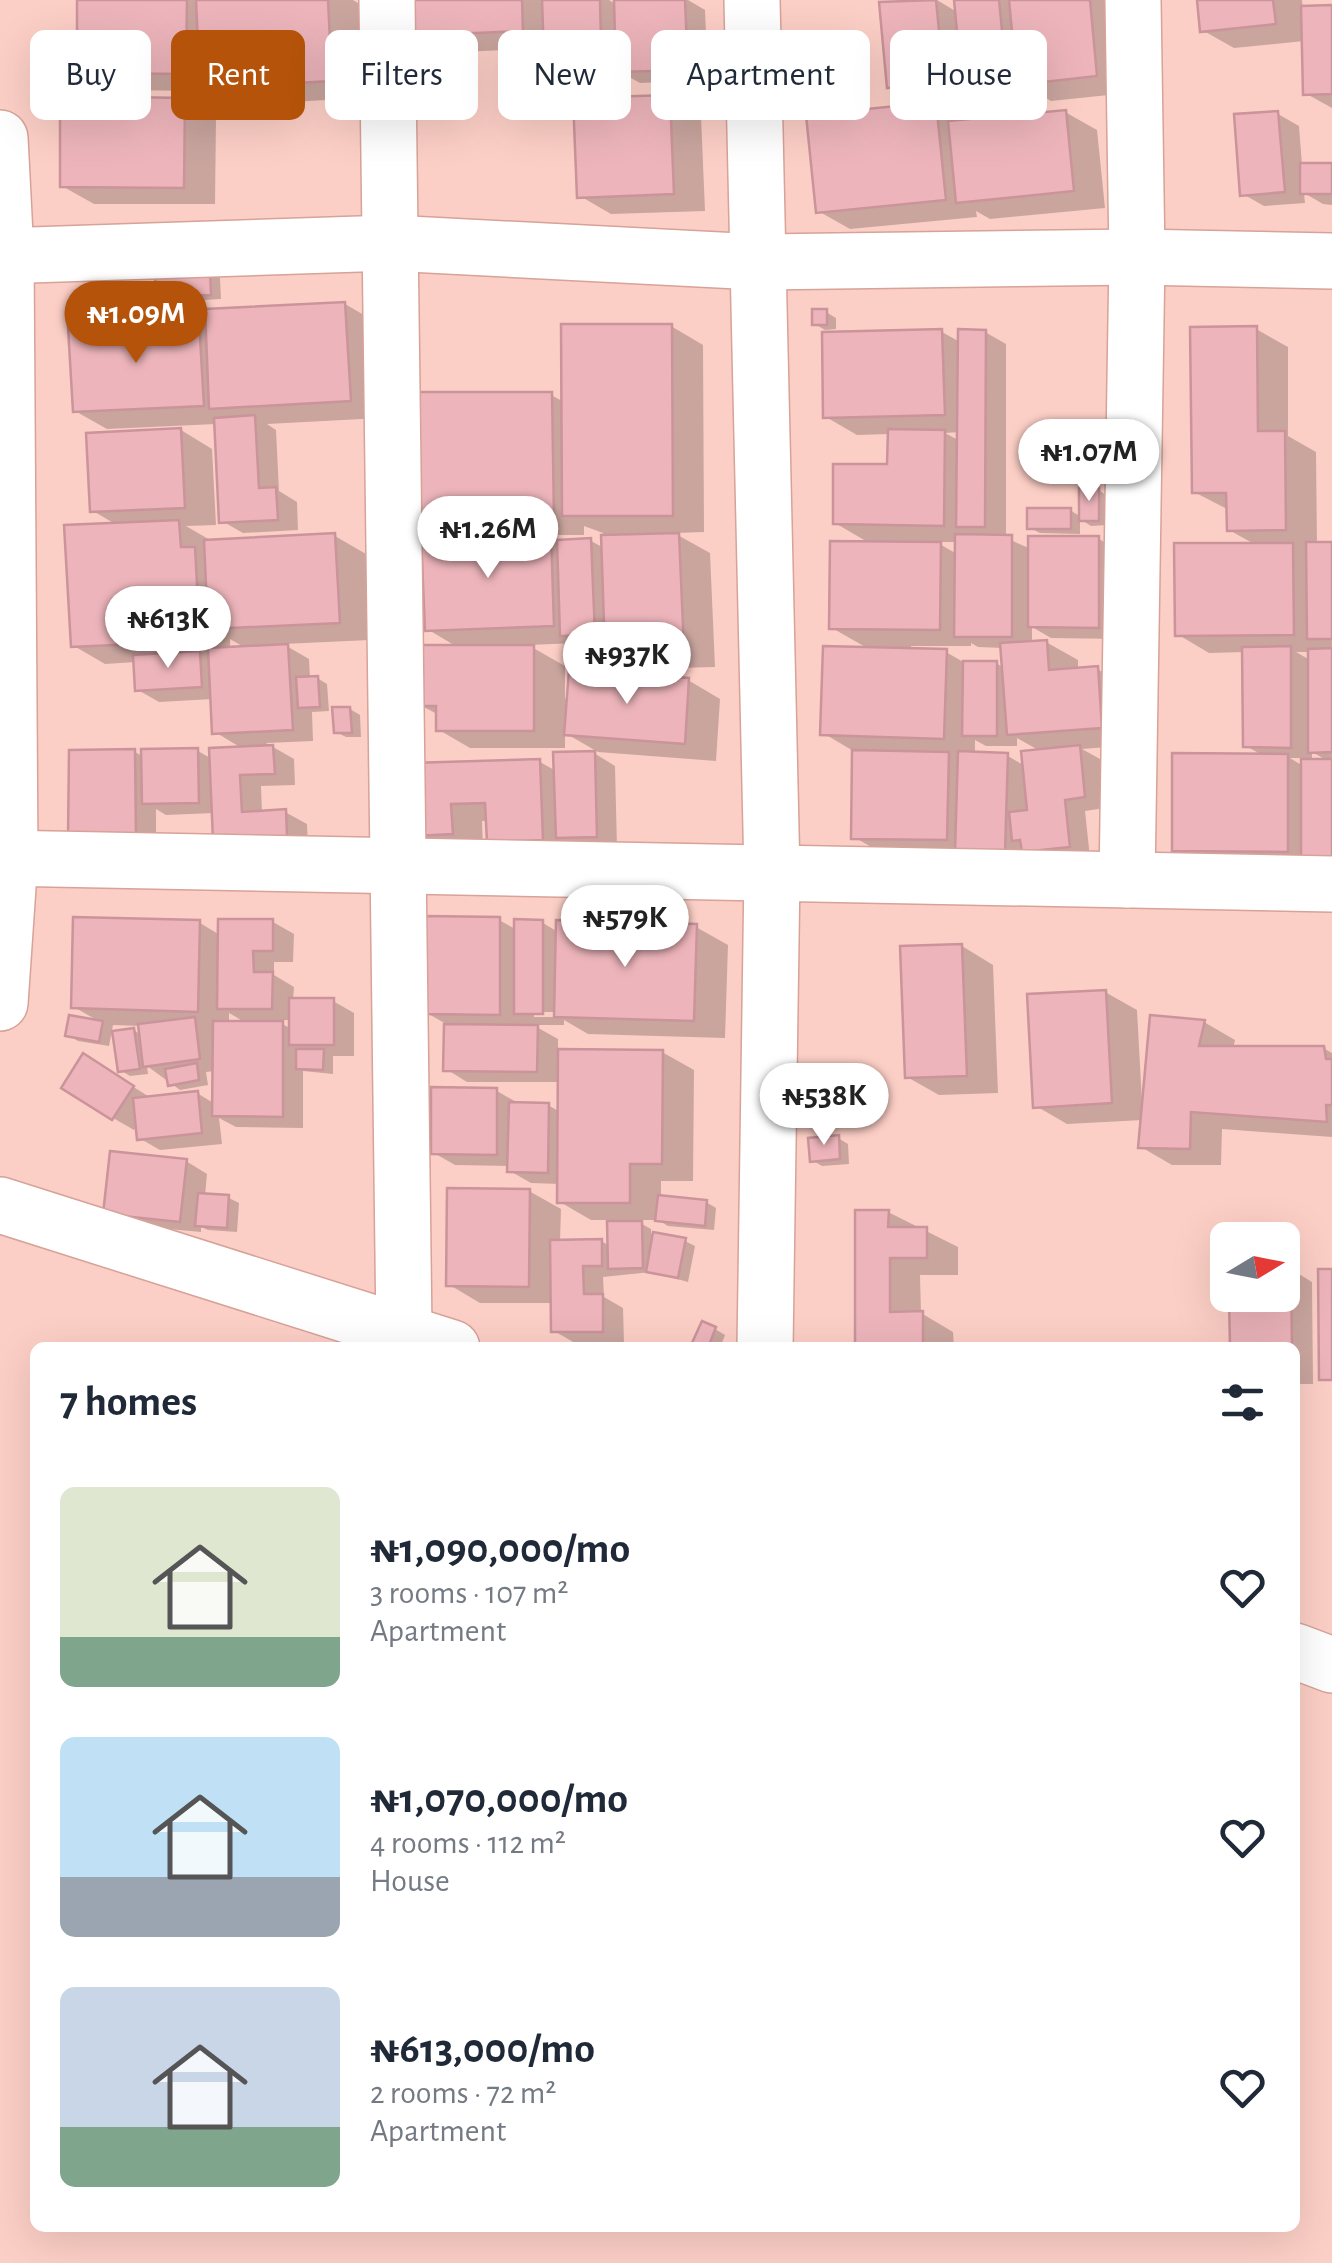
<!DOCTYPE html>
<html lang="en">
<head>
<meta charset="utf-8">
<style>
	body { margin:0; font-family:"Alegreya Sans",sans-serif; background:#f2f2f3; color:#1f2937; height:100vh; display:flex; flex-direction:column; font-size:38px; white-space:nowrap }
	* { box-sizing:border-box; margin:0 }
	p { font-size:32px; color:#747a83 }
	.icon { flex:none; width:55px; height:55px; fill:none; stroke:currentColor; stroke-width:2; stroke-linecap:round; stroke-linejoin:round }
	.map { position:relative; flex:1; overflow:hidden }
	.sheet { position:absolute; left:30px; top:1342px; width:1270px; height:890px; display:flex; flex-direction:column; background:#fff; border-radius:15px; box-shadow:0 10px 40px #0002 }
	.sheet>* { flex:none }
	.hud { position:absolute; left:30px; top:30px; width:1272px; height:90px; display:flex; gap:20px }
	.needle { width:65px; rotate:80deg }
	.fabs { position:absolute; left:1210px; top:1222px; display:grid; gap:20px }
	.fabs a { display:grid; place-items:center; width:90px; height:90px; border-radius:15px; background:#fff; box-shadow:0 10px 40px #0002; font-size:50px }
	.price { position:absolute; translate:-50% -85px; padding:0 22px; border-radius:35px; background:#fff; color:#222; font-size:32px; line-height:65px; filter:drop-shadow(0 2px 5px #0008) }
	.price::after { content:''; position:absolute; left:50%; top:60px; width:30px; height:22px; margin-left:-15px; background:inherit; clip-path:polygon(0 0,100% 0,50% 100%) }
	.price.current { background:#b45309; color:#fff }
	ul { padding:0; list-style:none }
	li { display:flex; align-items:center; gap:30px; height:250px; padding:0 30px }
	li span { display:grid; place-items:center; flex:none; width:280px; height:200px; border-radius:15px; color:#555 }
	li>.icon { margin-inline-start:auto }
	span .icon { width:120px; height:120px; fill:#fffc; stroke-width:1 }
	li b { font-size:42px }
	h2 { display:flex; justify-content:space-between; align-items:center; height:120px; padding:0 30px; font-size:42px }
	.chip { padding:0 35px; border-radius:15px; background:#fff; box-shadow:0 10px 40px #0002; font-size:35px; line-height:90px }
	.chip.current { background:#b45309; color:#fff }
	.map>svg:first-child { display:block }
	.shadow { fill:#0003; fill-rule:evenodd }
	.building { fill:#edb5bb; stroke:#ca949a; stroke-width:2.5 }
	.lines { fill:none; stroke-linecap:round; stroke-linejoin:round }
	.minor-casing { stroke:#d7a298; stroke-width:58 }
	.minor { stroke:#fff; stroke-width:55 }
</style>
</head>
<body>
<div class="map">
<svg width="1332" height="2263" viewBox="0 0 1332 2263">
	<rect width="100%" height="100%" fill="#fccfc6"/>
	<g class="shadow">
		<path d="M 80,0 L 353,0 L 358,3 L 363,98 L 234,105 L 210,91 L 110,90 L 79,72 Z"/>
		<path d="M 406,0 L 609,0 L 617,5 L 616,0 L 688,0 L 705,10 L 708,80 L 640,83 L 622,73 L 623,92 L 569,94 L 548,82 L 547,48 L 440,53 L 408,35 Z"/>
		<path d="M 937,0 L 957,12 L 956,0 L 1119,0 L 1128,93 L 1051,101 L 1027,87 L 1028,102 L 987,105 L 935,74 L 932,78 L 959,94 L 911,99 L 889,86 L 881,4 Z"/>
		<path d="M 1199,0 L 1302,0 L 1303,8 L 1332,8 L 1332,108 L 1305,93 L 1304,41 L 1234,48 L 1202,30 Z"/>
		<path d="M 825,48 L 847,60 L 853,113 L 936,105 L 965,122 L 1065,112 L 1097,130 L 1105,208 L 990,219 L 976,211 L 977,217 L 850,229 L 818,211 L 809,117 L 801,118 L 780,106 Z"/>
		<path d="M 669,98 L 701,116 L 705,211 L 611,214 L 580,196 Z"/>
		<path d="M 185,100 L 216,118 L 215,204 L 94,204 L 62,186 Z"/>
		<path d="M 1278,114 L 1299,126 L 1302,165 L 1332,166 L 1332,205 L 1323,204 L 1304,193 L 1305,203 L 1264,206 L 1243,194 Z"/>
		<path d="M 210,272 L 220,278 L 221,299 L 169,302 L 159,296 Z"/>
		<path d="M 345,304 L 376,322 L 381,418 L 267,424 L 276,430 L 279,491 L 297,502 L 298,530 L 243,533 L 222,521 L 216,424 L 107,429 L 75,411 L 198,323 L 208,328 Z"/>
		<path d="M 826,312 L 836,318 L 836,329 L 825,330 L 815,324 Z"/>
		<path d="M 671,326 L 703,345 L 704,532 L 674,533 L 710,553 L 715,667 L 639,669 L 607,651 L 607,646 L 584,647 L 577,643 L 528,645 L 565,666 L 565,699 L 688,680 L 720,699 L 716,761 L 598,752 L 565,733 L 565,748 L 470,748 L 439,730 L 439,715 L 420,705 L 459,648 L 427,629 L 451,537 L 417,518 L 551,395 L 564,402 ZM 584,526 L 603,533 L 604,548 L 591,541 L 563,542 L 551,535 L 584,535 Z"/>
		<path d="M 1256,329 L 1288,347 L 1288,436 L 1316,452 L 1317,545 L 1332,545 L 1332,871 L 1206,868 L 1174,850 L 1264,756 L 1246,746 L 1245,652 L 1209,653 L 1177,634 L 1256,545 L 1229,530 L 1229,510 L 1194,492 ZM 1296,652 L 1310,652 L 1310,660 ZM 1312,752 L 1330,762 L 1312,762 ZM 1290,758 L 1303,758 L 1303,766 Z"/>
		<path d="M 942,332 L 960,342 L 985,332 L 1006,344 L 1006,538 L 1031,549 L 1099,539 L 1120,551 L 1119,639 L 1051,638 L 1032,627 L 1032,643 L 1046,642 L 1078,660 L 1078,670 L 1097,669 L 1128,687 L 1133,745 L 1082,749 L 1100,759 L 1105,808 L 1085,811 L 1090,858 L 885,855 L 854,837 L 855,752 L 823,733 L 869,649 L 832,628 L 871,544 L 835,523 L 890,467 L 890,434 L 857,435 L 826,417 ZM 960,432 L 960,441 L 945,433 ZM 936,542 L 958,542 L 957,554 ZM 971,643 L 978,647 L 1003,648 L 1004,668 L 996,663 L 965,663 L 946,652 L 911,651 L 911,646 L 971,646 ZM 1017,738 L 1040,751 L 1025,766 L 1008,756 L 975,754 L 975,740 L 986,746 L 1017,746 Z"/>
		<path d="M 181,430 L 212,449 L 216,525 L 186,526 L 210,540 L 335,536 L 366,554 L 370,640 L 283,644 L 309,659 L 310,678 L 317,678 L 327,684 L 329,711 L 312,712 L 313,741 L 266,743 L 294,759 L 295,785 L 261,786 L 262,813 L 285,812 L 307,824 L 308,847 L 214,813 L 166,815 L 156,809 L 156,848 L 92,848 L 135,752 L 144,757 L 198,751 L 212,759 L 243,749 L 215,732 L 213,699 L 159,702 L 138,690 L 136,662 L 105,664 L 74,646 L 117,525 L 93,511 ZM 230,639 L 247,649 L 230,649 Z"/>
		<path d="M 1098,490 L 1108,496 L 1108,525 L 1091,526 L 1080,519 L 1080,534 L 1040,533 L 1030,528 L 1070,510 L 1081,517 Z"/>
		<path d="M 350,709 L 360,715 L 361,737 L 346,737 L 336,732 Z"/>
		<path d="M 594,753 L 615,766 L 617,848 L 521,858 L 488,821 L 482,821 L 483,851 L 448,853 L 416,834 L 414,766 L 540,762 L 556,771 Z"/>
		<path d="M 499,920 L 517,930 L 543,923 L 558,932 L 696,927 L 728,945 L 725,1038 L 588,1034 L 564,1020 L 564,1025 L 533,1025 L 558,1039 L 558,1051 L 662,1052 L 694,1070 L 693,1181 L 661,1181 L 661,1198 L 706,1202 L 716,1208 L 714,1230 L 668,1226 L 658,1220 L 635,1220 L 651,1229 L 651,1234 L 685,1241 L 695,1246 L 688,1282 L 651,1272 L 603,1277 L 604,1297 L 623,1308 L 624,1343 L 575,1343 L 554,1331 L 553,1303 L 480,1303 L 448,1284 L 529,1191 L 561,1209 L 560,1242 L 601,1241 L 610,1246 L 609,1220 L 591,1220 L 560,1202 L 560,1184 L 531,1183 L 510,1171 L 510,1166 L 455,1165 L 434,1153 L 497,1091 L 518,1103 L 548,1105 L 560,1112 L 560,1082 L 467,1082 L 446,1069 L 446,1024 L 427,1013 ZM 534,1012 L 556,1012 L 556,1017 L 534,1017 Z"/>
		<path d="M 273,922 L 294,934 L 293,962 L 274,962 L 274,975 L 294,987 L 293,1001 L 333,1001 L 354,1013 L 354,1056 L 333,1056 L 333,1074 L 303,1071 L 303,1128 L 236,1127 L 219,1118 L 222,1144 L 160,1150 L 139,1138 L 138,1124 L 134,1130 L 113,1118 L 105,1069 L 151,1098 L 197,1093 L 215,1104 L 215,1071 L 206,1072 L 208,1085 L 180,1090 L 147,1066 L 148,1074 L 130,1076 L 120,1070 L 133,1030 L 142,1035 L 141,1026 L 113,1025 L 109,1046 L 78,1041 L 68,1035 L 100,1022 L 74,1007 L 200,923 L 220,935 ZM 229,1013 L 236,1017 L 247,1024 L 229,1023 ZM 276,1020 L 292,1020 L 292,1029 L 286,1026 Z"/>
		<path d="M 962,946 L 993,965 L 998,1093 L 939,1095 L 907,1077 Z"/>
		<path d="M 1105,992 L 1137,1010 L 1142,1102 L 1145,1102 L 1204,1022 L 1235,1040 L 1233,1049 L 1323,1048 L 1332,1053 L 1332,1137 L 1222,1129 L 1221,1165 L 1172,1165 L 1141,1147 L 1143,1120 L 1067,1124 L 1036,1106 Z"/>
		<path d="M 838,1138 L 848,1144 L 849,1164 L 822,1166 L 812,1160 Z"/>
		<path d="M 186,1161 L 207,1174 L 205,1196 L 229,1198 L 239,1203 L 237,1232 L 208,1230 L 201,1227 L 201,1232 L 126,1225 L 105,1213 Z"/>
		<path d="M 888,1212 L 958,1247 L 958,1275 L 920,1275 L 921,1313 L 953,1332 L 954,1348 L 857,1348 Z"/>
		<path d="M 1291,1269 L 1312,1282 L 1313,1384 L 1295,1384 L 1295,1348 L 1233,1348 L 1232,1295 L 1282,1295 Z"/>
		<path d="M 715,1329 L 725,1335 L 720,1348 L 700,1348 L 695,1344 Z"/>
	</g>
	<g class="building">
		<path d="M 77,0 L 187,0 L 186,74 L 77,73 Z"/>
		<path d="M 196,0 L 328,0 L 332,81 L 200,88 Z"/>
		<path d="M 404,0 L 522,0 L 523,31 L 406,36 Z"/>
		<path d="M 542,0 L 600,0 L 602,81 L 545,83 Z"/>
		<path d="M 614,0 L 685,0 L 688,70 L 616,72 Z"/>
		<path d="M 936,0 L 944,82 L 887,88 L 879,2 Z"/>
		<path d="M 954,0 L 999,0 L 1008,91 L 963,95 Z"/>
		<path d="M 1009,0 L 1090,0 L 1097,76 L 1017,85 Z"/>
		<path d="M 1197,0 L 1273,0 L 1276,24 L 1200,32 Z"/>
		<path d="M 1332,5 L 1332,94 L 1303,95 L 1301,6 Z"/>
		<path d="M 826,45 L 833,101 L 777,107 L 770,52 Z"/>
		<path d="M 670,95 L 674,194 L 577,198 L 573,98 Z"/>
		<path d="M 60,96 L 185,98 L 184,188 L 60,187 Z"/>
		<path d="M 936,102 L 946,200 L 816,213 L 806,115 Z"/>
		<path d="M 1066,110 L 1074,191 L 956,203 L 948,121 Z"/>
		<path d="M 1278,111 L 1285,192 L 1240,196 L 1234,114 Z"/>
		<rect x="1300" y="163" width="32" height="31"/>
		<path d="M 210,270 L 211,295 L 156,297 L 155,273 Z"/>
		<path d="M 345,302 L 351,401 L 209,409 L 205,309 Z"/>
		<rect x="812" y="309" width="15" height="16"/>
		<path d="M 199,320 L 204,406 L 73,412 L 68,327 Z"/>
		<path d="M 561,324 L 672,324 L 673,516 L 562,516 Z"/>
		<path d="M 1257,326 L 1258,431 L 1285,431 L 1286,530 L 1227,531 L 1226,493 L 1192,493 L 1190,327 Z"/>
		<path d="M 942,329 L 945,415 L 823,418 L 822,332 Z"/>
		<path d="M 958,329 L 986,330 L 985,527 L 956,527 Z"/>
		<path d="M 413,392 L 552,392 L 554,518 L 414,519 Z"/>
		<path d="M 255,415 L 259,488 L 276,487 L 278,520 L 219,523 L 214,418 Z"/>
		<path d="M 181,428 L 185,508 L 90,512 L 86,433 Z"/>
		<path d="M 888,429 L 945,430 L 944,526 L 833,524 L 833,464 L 887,464 Z"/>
		<rect x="1079" y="488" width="20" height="33"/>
		<rect x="1027" y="508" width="44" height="21"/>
		<path d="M 179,520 L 181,547 L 195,547 L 200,641 L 71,647 L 64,525 Z"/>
		<path d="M 551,532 L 554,626 L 425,631 L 421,536 Z"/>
		<path d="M 335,533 L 340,623 L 208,629 L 204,540 Z"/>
		<path d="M 679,533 L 684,650 L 605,653 L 601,535 Z"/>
		<path d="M 955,534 L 1012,535 L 1012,637 L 954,637 Z"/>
		<path d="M 1028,536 L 1099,536 L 1099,628 L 1028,627 Z"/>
		<path d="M 591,538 L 595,635 L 560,636 L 557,540 Z"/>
		<path d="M 830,541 L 941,542 L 940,630 L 829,629 Z"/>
		<path d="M 1306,542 L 1332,542 L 1332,639 L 1307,639 Z"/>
		<path d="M 1174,543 L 1293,543 L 1294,635 L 1175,636 Z"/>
		<path d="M 1047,640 L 1049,670 L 1098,666 L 1102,728 L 1007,735 L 1000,643 Z"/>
		<path d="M 288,644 L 293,730 L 212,734 L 208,648 Z"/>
		<path d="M 418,645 L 534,645 L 534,731 L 436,731 L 436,706 L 418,706 Z"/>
		<path d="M 823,646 L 947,649 L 944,739 L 820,735 Z"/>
		<path d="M 1291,646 L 1291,748 L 1243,747 L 1242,647 Z"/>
		<path d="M 1332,648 L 1332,752 L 1308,753 L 1308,649 Z"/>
		<path d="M 200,651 L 202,687 L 135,691 L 133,655 Z"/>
		<path d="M 963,661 L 997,661 L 997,736 L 962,736 Z"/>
		<path d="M 569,670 L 689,678 L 685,744 L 564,735 Z"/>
		<path d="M 318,676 L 320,707 L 298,708 L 296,677 Z"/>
		<path d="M 332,707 L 350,707 L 352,733 L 334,733 Z"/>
		<path d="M 273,745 L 275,774 L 240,775 L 242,812 L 286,809 L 287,836 L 213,840 L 209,748 Z"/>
		<path d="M 1080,745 L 1085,797 L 1065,800 L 1070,847 L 1022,852 L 1020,840 L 1012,841 L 1009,812 L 1027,810 L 1021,751 Z"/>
		<path d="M 198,748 L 199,803 L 142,804 L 141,749 Z"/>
		<path d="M 135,749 L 136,837 L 68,837 L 69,750 Z"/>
		<path d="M 852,750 L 949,752 L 947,840 L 851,839 Z"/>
		<path d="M 595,751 L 597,837 L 556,838 L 553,752 Z"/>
		<path d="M 958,751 L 1008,753 L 1005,853 L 955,852 Z"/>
		<path d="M 1172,753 L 1288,754 L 1288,852 L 1172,851 Z"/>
		<path d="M 540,759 L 543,840 L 487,842 L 485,803 L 451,804 L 453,834 L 414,836 L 411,763 Z"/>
		<rect x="1301" y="759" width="31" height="98"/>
		<path d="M 425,916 L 500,917 L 500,1015 L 425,1014 Z"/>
		<path d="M 73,917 L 200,920 L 198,1012 L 71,1008 Z"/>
		<path d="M 218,919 L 273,919 L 273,951 L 253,951 L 254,972 L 273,972 L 272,1009 L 217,1009 Z"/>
		<path d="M 514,919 L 543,920 L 543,1014 L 514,1014 Z"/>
		<path d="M 556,920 L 697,924 L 694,1021 L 554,1017 Z"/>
		<path d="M 962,944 L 967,1076 L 905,1078 L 900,946 Z"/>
		<path d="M 1106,990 L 1112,1103 L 1033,1108 L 1027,994 Z"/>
		<rect x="289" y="998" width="45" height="47"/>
		<path d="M 69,1015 L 103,1021 L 99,1042 L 65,1036 Z"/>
		<path d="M 1150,1015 L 1205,1020 L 1199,1046 L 1324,1046 L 1326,1059 L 1332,1059 L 1332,1105 L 1326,1105 L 1327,1122 L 1191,1112 L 1190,1149 L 1138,1148 Z"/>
		<path d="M 195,1017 L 200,1059 L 143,1067 L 138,1024 Z"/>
		<path d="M 213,1021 L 283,1021 L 283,1117 L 212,1116 Z"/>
		<path d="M 444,1024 L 538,1025 L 537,1072 L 443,1071 Z"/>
		<path d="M 134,1028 L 140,1069 L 118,1072 L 112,1031 Z"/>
		<path d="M 296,1049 L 324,1049 L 323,1070 L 296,1069 Z"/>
		<path d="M 558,1049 L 663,1050 L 662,1164 L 630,1164 L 630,1203 L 557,1203 Z"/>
		<path d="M 83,1053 L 134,1086 L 112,1120 L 61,1088 Z"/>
		<path d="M 197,1063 L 199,1080 L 168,1086 L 165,1069 Z"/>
		<path d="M 431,1087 L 497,1088 L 497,1155 L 431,1154 Z"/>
		<path d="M 198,1091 L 202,1133 L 137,1140 L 133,1098 Z"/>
		<path d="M 509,1102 L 549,1103 L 548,1173 L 507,1172 Z"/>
		<path d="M 839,1135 L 840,1159 L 810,1162 L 808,1138 Z"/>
		<path d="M 110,1151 L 187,1159 L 180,1222 L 103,1214 Z"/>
		<path d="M 447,1188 L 530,1189 L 529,1287 L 446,1286 Z"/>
		<path d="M 198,1193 L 229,1195 L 227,1228 L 195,1226 Z"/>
		<path d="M 658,1195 L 707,1200 L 705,1226 L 655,1221 Z"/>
		<path d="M 855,1210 L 889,1210 L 888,1227 L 927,1227 L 927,1258 L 890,1258 L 890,1312 L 923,1311 L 923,1348 L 855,1348 Z"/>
		<path d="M 607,1221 L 642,1221 L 643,1268 L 608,1269 Z"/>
		<path d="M 653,1232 L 686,1238 L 678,1278 L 646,1272 Z"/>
		<path d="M 602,1239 L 602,1266 L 583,1266 L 584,1294 L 603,1294 L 603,1332 L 551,1332 L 550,1240 Z"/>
		<path d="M 1282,1267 L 1291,1267 L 1292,1348 L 1230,1348 L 1229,1295 L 1282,1295 Z"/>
		<path d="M 1318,1269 L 1332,1269 L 1332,1380 L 1319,1380 Z"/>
		<path d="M 702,1321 L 716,1327 L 708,1348 L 691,1345 Z"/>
	</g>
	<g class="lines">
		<g class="minor-casing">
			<g id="minor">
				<path d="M 387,0 L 404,1332"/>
				<path d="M 752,0 L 772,873 L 765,1348"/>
				<path d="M 0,138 L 6,255 L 10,858 L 0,1003"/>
				<path d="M 0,256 L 390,243 L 758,262 L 1137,257 L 1332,261"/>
				<path d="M 0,858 L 1332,884"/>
				<path d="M 1127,880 L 1137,257 L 1133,0"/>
				<path d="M 0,1205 L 452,1348"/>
				<path d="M 1295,1651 L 1332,1665"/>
			</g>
		</g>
		<use href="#minor" class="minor"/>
	</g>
</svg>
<div class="fabs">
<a><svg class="needle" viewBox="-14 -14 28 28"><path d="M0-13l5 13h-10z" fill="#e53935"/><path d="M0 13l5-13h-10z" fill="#747a83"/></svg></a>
</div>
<b class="price current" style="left:136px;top:366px">₦1.09M</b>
<b class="price" style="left:1089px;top:504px">₦1.07M</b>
<b class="price" style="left:488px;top:581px">₦1.26M</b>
<b class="price" style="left:168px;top:671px">₦613K</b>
<b class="price" style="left:627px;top:707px">₦937K</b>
<b class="price" style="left:625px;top:970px">₦579K</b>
<b class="price" style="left:824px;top:1148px">₦538K</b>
<div class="hud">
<a class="chip">Buy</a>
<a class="chip current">Rent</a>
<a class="chip">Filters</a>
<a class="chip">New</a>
<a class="chip">Apartment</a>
<a class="chip">House</a>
</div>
<section class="sheet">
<h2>7 homes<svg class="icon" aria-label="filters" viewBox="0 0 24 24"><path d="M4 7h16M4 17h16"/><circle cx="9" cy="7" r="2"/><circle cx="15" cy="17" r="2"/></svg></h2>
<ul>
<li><span style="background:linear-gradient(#dfe7d0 75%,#7fa58c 0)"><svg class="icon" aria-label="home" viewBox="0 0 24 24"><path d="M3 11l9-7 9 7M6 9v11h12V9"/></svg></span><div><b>₦1,090,000/mo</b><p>3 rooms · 107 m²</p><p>Apartment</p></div><svg class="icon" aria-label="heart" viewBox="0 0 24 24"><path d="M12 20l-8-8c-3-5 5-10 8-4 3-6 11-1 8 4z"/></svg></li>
<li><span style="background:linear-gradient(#bfe0f5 70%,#9aa5b1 0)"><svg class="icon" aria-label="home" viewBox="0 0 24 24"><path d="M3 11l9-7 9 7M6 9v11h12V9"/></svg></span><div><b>₦1,070,000/mo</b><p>4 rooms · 112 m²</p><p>House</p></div><svg class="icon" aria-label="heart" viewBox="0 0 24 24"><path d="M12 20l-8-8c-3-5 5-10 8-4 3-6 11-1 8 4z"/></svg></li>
<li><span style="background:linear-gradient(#c9d6e8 70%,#7fa58c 0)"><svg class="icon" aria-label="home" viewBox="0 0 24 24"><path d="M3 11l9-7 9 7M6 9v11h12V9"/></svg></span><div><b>₦613,000/mo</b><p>2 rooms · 72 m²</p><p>Apartment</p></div><svg class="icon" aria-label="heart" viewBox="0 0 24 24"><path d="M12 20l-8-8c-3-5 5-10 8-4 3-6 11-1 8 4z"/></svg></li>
</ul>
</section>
</div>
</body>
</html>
